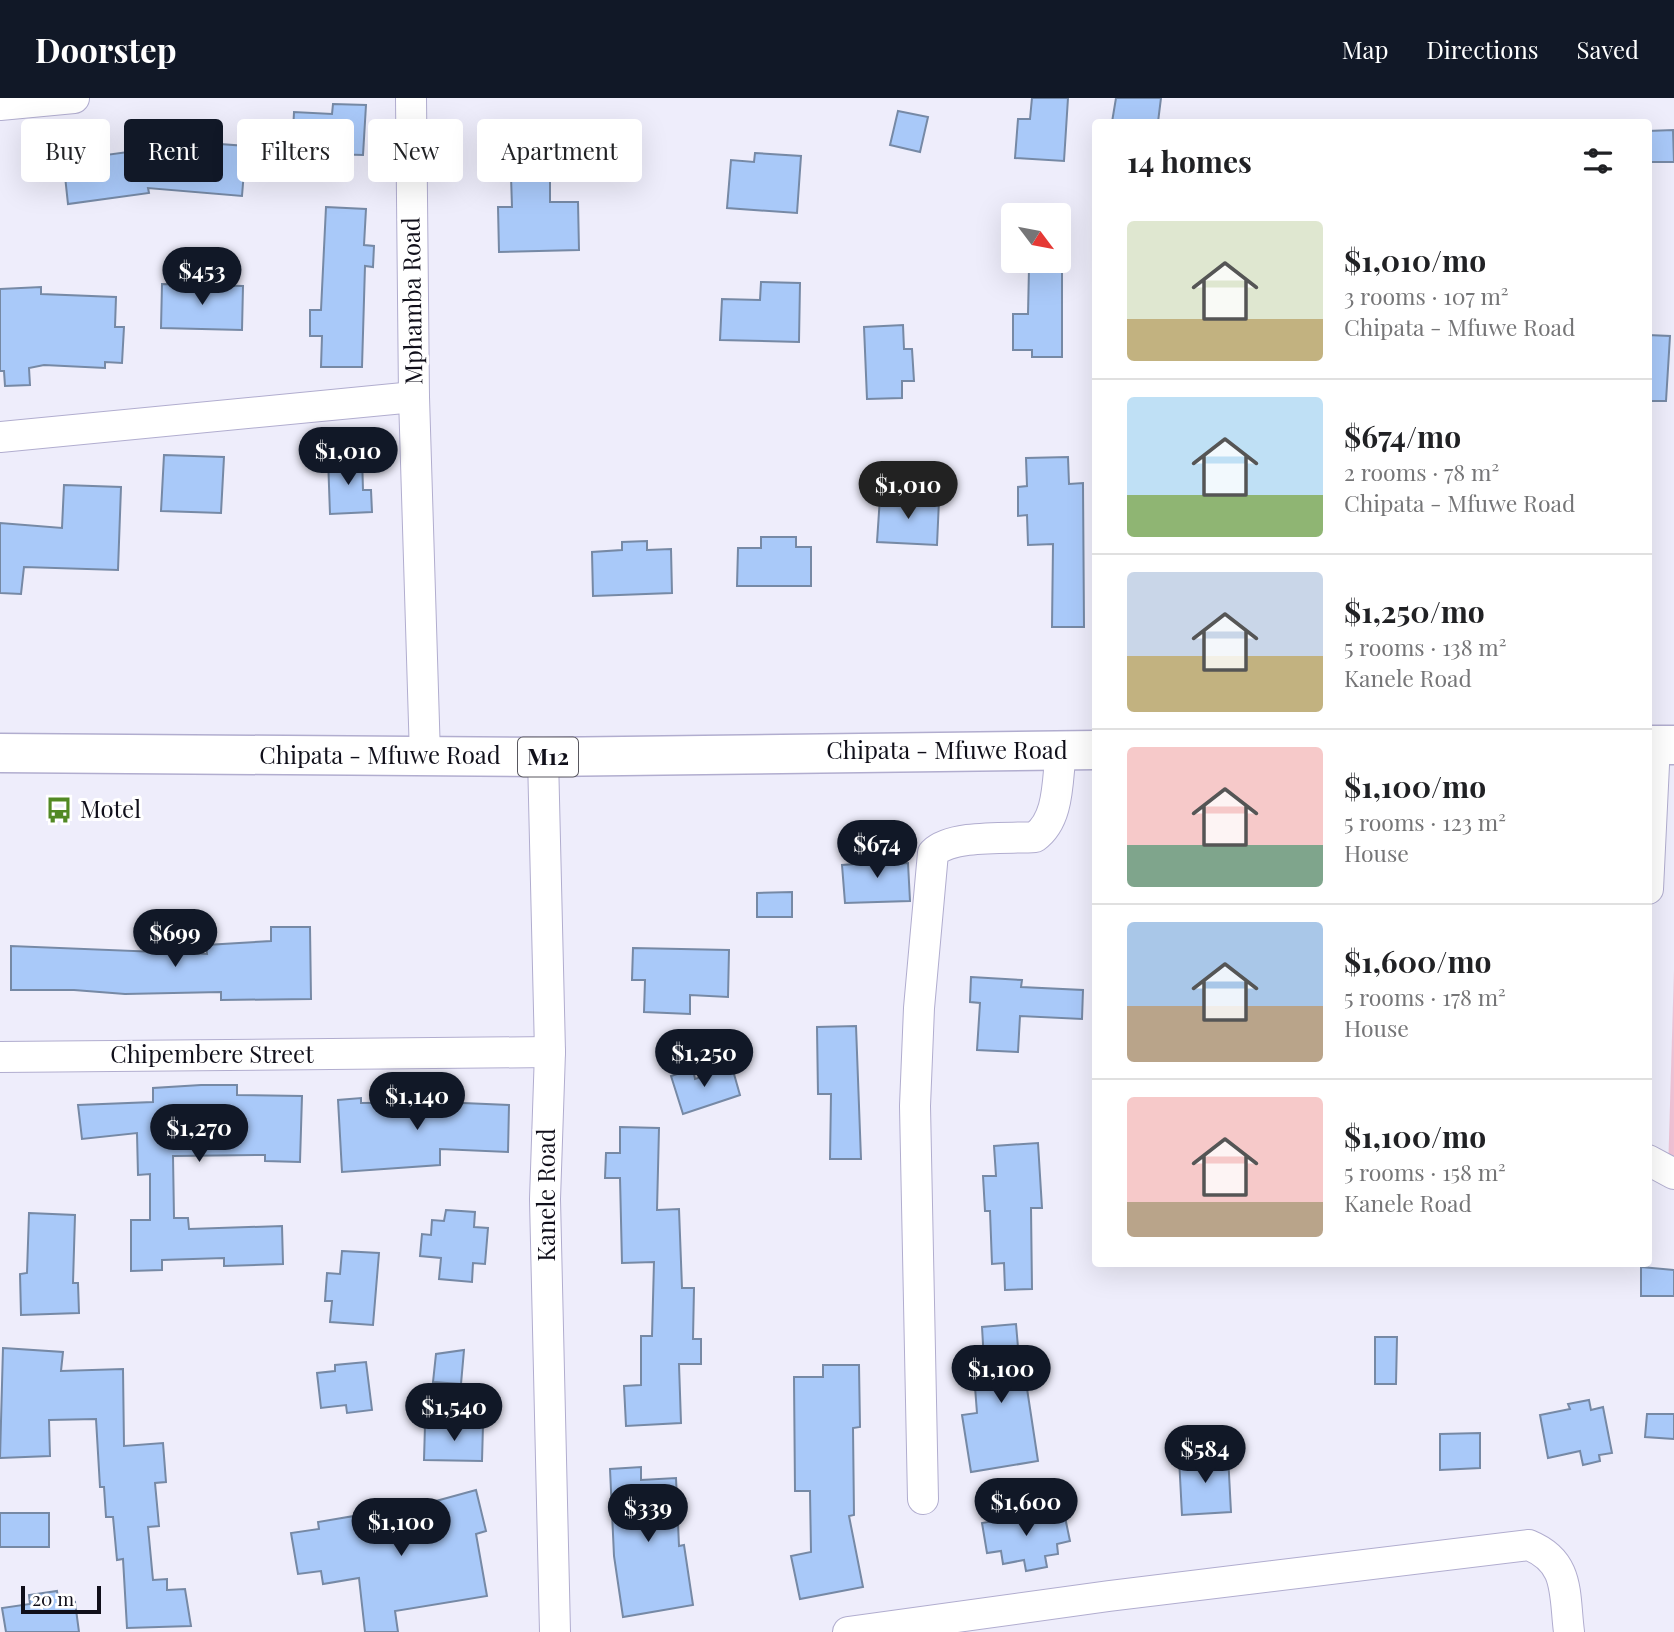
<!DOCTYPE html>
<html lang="en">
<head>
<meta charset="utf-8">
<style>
	body { margin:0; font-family:"Playfair Display",serif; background:#f2f2f2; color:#202124; height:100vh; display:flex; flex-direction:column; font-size:26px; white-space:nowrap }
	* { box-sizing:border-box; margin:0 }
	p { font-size:23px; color:#757577 }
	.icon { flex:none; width:38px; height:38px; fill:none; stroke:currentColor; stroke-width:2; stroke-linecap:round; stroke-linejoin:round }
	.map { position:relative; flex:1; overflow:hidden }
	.panel { position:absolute; left:1092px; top:21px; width:560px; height:1148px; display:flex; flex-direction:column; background:#fff; border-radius:7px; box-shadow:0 7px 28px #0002 }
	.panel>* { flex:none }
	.top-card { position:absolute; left:21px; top:21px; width:665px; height:63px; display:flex; gap:14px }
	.needle { width:46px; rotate:122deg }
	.tools { position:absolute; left:1001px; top:105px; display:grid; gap:14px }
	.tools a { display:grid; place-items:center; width:70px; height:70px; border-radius:7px; background:#fff; box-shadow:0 7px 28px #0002; font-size:35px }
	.scale { position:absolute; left:21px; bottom:18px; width:80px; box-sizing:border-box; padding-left:7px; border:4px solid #100f1a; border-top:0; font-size:19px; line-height:24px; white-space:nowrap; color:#100f1a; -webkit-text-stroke:5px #fff; paint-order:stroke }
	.price { position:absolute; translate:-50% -60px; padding:0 16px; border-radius:24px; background:#111827; color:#fff; font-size:23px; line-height:46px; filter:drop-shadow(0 2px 4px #0008) }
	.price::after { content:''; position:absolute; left:50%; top:42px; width:21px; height:16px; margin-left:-10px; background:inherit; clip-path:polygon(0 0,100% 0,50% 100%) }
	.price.selected { background:#222; color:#fff }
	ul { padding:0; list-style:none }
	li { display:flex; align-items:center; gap:21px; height:175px; padding:0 35px }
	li+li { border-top:2px solid #e0e0e0 }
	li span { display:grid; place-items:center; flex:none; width:196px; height:140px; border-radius:7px; color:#555 }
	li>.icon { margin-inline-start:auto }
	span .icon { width:84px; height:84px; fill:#fffc; stroke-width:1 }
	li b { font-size:30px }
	h2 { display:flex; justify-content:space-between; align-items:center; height:84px; padding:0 35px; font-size:30px }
	.chip { padding:0 24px; border-radius:7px; background:#fff; box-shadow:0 7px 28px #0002; font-size:24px; line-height:63px }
	.chip.selected { background:#111827; color:#fff }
	header { display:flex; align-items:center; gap:42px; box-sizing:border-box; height:98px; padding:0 35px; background:#111827; color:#fff }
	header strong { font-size:33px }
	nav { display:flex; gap:38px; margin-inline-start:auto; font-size:24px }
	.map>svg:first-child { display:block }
	.green { fill:#efc1d4 }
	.building { fill:#a9c9f9; stroke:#7689a5; stroke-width:2 }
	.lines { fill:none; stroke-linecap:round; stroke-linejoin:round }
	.minor-casing { stroke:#b1adcf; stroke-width:32 }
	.major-casing { stroke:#b1adcf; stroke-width:41 }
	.minor { stroke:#fff; stroke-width:30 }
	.major { stroke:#fff; stroke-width:38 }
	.labels { text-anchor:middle; stroke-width:6; stroke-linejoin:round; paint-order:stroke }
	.shield { fill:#fff; stroke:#58575f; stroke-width:2 }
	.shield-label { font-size:23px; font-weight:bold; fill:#100f1a }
	.street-label { font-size:24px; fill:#100f1a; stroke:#fff }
	.poi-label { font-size:24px; fill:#100f1a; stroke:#fff; text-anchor:start }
</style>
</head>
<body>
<header>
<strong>Doorstep</strong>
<nav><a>Map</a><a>Directions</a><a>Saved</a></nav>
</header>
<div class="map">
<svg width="1674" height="1534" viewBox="0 0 1674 1534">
	<rect width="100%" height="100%" fill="#eeedfb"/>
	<path class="green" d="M 1674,871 L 1674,1075 L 1668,1074 Z"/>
	<g class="building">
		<path d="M 1032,0 L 1068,0 L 1064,63 L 1015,60 L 1018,21 L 1030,21 Z"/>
		<path d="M 1116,0 L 1161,0 L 1158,24 L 1112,24 Z"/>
		<path d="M 333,6 L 366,7 L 363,57 L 292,55 L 294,14 L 332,16 Z"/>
		<path d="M 898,13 L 928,19 L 920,54 L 890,47 Z"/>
		<path d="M 1673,32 L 1674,64 L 1648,64 L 1648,33 Z"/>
		<path d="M 180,43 L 246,48 L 242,98 L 148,90 L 149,95 L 68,106 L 62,50 L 97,46 L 99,58 L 179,47 Z"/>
		<path d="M 755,55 L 801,58 L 797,115 L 727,110 L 731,62 L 754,64 Z"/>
		<path d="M 511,78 L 550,78 L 550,104 L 578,104 L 579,152 L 499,154 L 498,109 L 512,109 Z"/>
		<path d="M 326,109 L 366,111 L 364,147 L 374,148 L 373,169 L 365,168 L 362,269 L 321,269 L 322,238 L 310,238 L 310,212 L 321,212 Z"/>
		<path d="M 1029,170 L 1062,170 L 1062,259 L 1032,259 L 1032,252 L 1013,252 L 1013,216 L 1028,216 Z"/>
		<path d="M 761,184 L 800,185 L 799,244 L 720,242 L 722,201 L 760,202 Z"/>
		<path d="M 162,186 L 243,188 L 242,232 L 161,230 Z"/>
		<path d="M 41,189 L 41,196 L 116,199 L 115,229 L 124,229 L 122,265 L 105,264 L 105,270 L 44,267 L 29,270 L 30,287 L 5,288 L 4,273 L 0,273 L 0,191 Z"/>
		<path d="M 903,227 L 904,251 L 912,251 L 914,283 L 902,283 L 902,300 L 867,301 L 864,229 Z"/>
		<path d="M 1648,237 L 1670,238 L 1666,303 L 1648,303 Z"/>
		<path d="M 164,357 L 224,359 L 221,415 L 161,413 Z"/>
		<path d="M 362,359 L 363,392 L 371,392 L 372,414 L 330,416 L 328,360 Z"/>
		<path d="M 1068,359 L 1069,386 L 1083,385 L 1084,529 L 1052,529 L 1053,446 L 1028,447 L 1027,417 L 1018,418 L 1018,389 L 1027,388 L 1026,360 Z"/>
		<path d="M 64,387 L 121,389 L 118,472 L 24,469 L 21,496 L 0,495 L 0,425 L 62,430 Z"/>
		<path d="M 880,399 L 939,402 L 937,447 L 877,444 Z"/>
		<path d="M 761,439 L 796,439 L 796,449 L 811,449 L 811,488 L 737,488 L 738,450 L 761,450 Z"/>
		<path d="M 647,443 L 647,452 L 671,451 L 672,495 L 593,498 L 592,454 L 622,452 L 622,444 Z"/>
		<path d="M 893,754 L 894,766 L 908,765 L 910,803 L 845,805 L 842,767 L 868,765 L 868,756 Z"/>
		<path d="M 792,794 L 792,819 L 757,819 L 757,795 Z"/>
		<path d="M 271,829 L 310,829 L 311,901 L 221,902 L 221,894 L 125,896 L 74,892 L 11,892 L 11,848 L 207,856 L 206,847 L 271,843 Z"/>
		<path d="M 633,850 L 729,852 L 728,899 L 690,897 L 690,916 L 644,914 L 645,882 L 632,882 Z"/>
		<path d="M 971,879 L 1022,882 L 1021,889 L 1083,892 L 1082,921 L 1020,918 L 1018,954 L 977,952 L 980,905 L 970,904 Z"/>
		<path d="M 856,928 L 861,1061 L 830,1061 L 831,996 L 818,996 L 817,929 Z"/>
		<path d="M 732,969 L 740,997 L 683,1016 L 671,978 L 693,971 L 695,981 Z"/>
		<path d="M 201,987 L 237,987 L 237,997 L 302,998 L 300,1064 L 265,1063 L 265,1057 L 173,1058 L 174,1120 L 188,1120 L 189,1131 L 282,1128 L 283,1166 L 224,1168 L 224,1160 L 162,1162 L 162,1172 L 131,1173 L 131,1122 L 150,1122 L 150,1076 L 138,1077 L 137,1035 L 82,1041 L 78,1007 L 153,1004 L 153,990 Z"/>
		<path d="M 361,1000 L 361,1005 L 439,1004 L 509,1007 L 508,1054 L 440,1051 L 440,1067 L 342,1074 L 338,1002 Z"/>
		<path d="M 620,1029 L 659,1030 L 657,1112 L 679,1111 L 682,1190 L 694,1190 L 693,1241 L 701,1241 L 701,1266 L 679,1266 L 681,1325 L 626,1328 L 624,1288 L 641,1287 L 641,1238 L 652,1238 L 654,1164 L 622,1165 L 620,1080 L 605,1080 L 606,1055 L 620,1055 Z"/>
		<path d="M 1038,1045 L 1042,1110 L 1031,1110 L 1032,1191 L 1005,1192 L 1004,1165 L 992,1166 L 990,1113 L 985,1113 L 983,1078 L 996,1078 L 994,1048 Z"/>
		<path d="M 446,1112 L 475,1114 L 474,1129 L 488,1130 L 485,1166 L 473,1165 L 472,1184 L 439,1181 L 441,1160 L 420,1158 L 422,1136 L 431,1137 L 432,1122 L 444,1123 Z"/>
		<path d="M 29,1115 L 75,1117 L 73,1185 L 78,1185 L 79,1215 L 21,1217 L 20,1176 L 27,1175 Z"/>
		<path d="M 342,1153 L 379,1155 L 373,1227 L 330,1224 L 332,1203 L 325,1203 L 327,1175 L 340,1176 Z"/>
		<path d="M 1641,1169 L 1674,1172 L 1674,1198 L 1641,1198 Z"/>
		<path d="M 1016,1226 L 1019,1261 L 1030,1260 L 1032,1283 L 1026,1284 L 1038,1363 L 971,1374 L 962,1317 L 977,1315 L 973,1263 L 984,1263 L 982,1229 Z"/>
		<path d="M 1375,1239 L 1397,1239 L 1396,1286 L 1375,1286 Z"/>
		<path d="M 3,1250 L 63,1254 L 61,1273 L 123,1271 L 124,1348 L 163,1345 L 166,1384 L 155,1385 L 159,1428 L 148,1429 L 153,1482 L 167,1481 L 167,1492 L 185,1491 L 191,1528 L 127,1530 L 123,1461 L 117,1462 L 113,1419 L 106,1419 L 104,1389 L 100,1389 L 96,1321 L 49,1322 L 50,1358 L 0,1360 Z"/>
		<path d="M 464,1252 L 461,1286 L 433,1284 L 436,1256 Z"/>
		<path d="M 366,1264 L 372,1312 L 347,1315 L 346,1307 L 321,1310 L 317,1275 L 335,1273 L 335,1267 Z"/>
		<path d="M 823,1267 L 859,1267 L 860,1329 L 853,1330 L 854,1417 L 849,1418 L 863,1489 L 800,1501 L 791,1458 L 811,1454 L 810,1393 L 795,1393 L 794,1279 L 823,1279 Z"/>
		<path d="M 1589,1302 L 1591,1312 L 1603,1309 L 1612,1355 L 1599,1357 L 1600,1363 L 1583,1367 L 1580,1353 L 1548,1360 L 1540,1317 L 1570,1311 L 1568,1306 Z"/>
		<path d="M 1647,1316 L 1674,1316 L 1674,1341 L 1645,1339 Z"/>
		<path d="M 425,1327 L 483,1327 L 482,1363 L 424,1362 Z"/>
		<path d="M 1480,1335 L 1480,1370 L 1440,1372 L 1440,1336 Z"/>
		<path d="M 1228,1357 L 1231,1414 L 1182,1417 L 1179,1360 Z"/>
		<path d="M 641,1369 L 641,1382 L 676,1380 L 679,1448 L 684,1447 L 693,1507 L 623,1519 L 614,1458 L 610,1371 Z"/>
		<path d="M 476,1392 L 486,1433 L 476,1436 L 487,1498 L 395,1513 L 398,1534 L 365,1534 L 359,1480 L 323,1486 L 321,1473 L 298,1476 L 291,1435 L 319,1431 L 318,1424 L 354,1418 L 356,1427 L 405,1420 L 403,1412 Z"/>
		<path d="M 1051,1413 L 1053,1421 L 1065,1419 L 1070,1443 L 1057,1446 L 1058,1456 L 1045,1458 L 1047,1469 L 1026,1473 L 1024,1462 L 1003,1466 L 1001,1453 L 987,1455 L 982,1425 Z"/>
		<rect x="0" y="1415" width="49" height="34"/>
		<path d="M 57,1493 L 59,1507 L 75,1504 L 79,1534 L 6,1534 L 2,1510 L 30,1506 L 29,1497 Z"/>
	</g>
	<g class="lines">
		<g class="minor-casing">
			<g id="minor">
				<path d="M 411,0 L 414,299 L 425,658"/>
				<path d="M 0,7 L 74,0"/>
				<path d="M 0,339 L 414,299"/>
				<path d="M 543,659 L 550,954 L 545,1101 L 555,1534"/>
				<path d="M 1648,791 L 1655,646"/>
				<path d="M 0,959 L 550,954"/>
				<path d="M 1648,1062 L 1674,1076"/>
				<path d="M 923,1401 L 915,1008 L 919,910 L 933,755 C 952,736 1009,741 1035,739 C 1060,721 1057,681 1061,653"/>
				<path d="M 848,1534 L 1109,1498 L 1529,1447 C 1570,1464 1564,1495 1569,1534"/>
			</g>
		</g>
		<g class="major-casing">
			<g id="major">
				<path d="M 1648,647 L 1674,647"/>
				<path d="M 0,655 L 543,659 L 1096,652"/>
			</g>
		</g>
		<use href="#minor" class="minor"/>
		<use href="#major" class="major"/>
	</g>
	<defs>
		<g id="bus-bare" transform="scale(2.1)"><path d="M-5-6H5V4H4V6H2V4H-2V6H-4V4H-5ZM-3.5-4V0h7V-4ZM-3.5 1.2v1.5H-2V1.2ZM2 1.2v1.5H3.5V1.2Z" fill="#528924" stroke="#fff" stroke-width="2.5" paint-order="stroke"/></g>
	</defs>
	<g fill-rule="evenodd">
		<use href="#bus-bare" x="59" y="712"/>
	</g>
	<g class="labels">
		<rect class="shield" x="518" y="639.5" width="60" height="39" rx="5"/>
		<g class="shield-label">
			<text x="548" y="667">M12</text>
		</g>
		<g class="street-label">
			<text transform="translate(413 203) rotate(-91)" y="8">Mphamba Road</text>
			<text x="947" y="661">Chipata - Mfuwe Road</text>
			<text x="380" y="666">Chipata - Mfuwe Road</text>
			<text x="212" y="965">Chipembere Street</text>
			<text transform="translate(547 1097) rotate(-90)" y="8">Kanele Road</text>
		</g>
		<g class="poi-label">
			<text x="80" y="720">Motel</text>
		</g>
	</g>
</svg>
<div class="tools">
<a><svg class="needle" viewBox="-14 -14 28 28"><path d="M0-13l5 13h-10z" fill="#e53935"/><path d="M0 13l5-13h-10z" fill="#757577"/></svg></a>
</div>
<div class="scale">20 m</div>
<b class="price" style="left:202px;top:209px">$453</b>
<b class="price" style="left:348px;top:389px">$1,010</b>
<b class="price selected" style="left:908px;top:423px">$1,010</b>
<b class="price" style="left:877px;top:782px">$674</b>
<b class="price" style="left:175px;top:871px">$699</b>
<b class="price" style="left:704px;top:991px">$1,250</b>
<b class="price" style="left:417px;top:1034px">$1,140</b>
<b class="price" style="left:199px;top:1066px">$1,270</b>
<b class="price" style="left:1001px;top:1307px">$1,100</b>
<b class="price" style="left:454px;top:1345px">$1,540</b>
<b class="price" style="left:1205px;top:1387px">$584</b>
<b class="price" style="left:1026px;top:1440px">$1,600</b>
<b class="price" style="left:648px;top:1446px">$339</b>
<b class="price" style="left:401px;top:1460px">$1,100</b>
<div class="top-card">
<a class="chip">Buy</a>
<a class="chip selected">Rent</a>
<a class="chip">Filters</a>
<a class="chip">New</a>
<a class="chip">Apartment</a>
</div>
<section class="panel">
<h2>14 homes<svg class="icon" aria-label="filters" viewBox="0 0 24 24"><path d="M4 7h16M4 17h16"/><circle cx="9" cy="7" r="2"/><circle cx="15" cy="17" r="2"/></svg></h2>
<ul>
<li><span style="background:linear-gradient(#dfe7d0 70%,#c2b280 0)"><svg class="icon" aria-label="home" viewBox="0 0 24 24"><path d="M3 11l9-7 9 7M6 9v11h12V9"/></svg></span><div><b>$1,010/mo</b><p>3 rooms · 107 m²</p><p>Chipata - Mfuwe Road</p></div></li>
<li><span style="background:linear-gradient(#bfe0f5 70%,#8fb573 0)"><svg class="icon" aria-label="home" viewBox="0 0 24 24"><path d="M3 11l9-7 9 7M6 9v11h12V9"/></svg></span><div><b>$674/mo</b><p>2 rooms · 78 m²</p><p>Chipata - Mfuwe Road</p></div></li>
<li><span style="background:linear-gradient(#c9d6e8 60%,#c2b280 0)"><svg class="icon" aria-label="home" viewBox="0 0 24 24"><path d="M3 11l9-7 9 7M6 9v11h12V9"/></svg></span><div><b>$1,250/mo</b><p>5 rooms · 138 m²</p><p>Kanele Road</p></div></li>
<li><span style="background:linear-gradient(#f6c9c9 70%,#7fa58c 0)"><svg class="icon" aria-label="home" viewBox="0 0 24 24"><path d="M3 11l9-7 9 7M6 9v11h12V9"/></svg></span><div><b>$1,100/mo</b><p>5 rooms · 123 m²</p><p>House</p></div></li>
<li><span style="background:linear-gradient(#a9c7e8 60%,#b9a48a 0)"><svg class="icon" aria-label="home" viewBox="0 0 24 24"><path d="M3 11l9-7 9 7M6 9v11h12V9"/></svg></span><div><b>$1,600/mo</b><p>5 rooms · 178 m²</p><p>House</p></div></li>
<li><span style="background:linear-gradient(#f6c9c9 75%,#b9a48a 0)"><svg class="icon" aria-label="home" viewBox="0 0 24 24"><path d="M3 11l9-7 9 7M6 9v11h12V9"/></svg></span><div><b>$1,100/mo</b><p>5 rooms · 158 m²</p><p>Kanele Road</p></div></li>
</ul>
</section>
</div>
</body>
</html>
